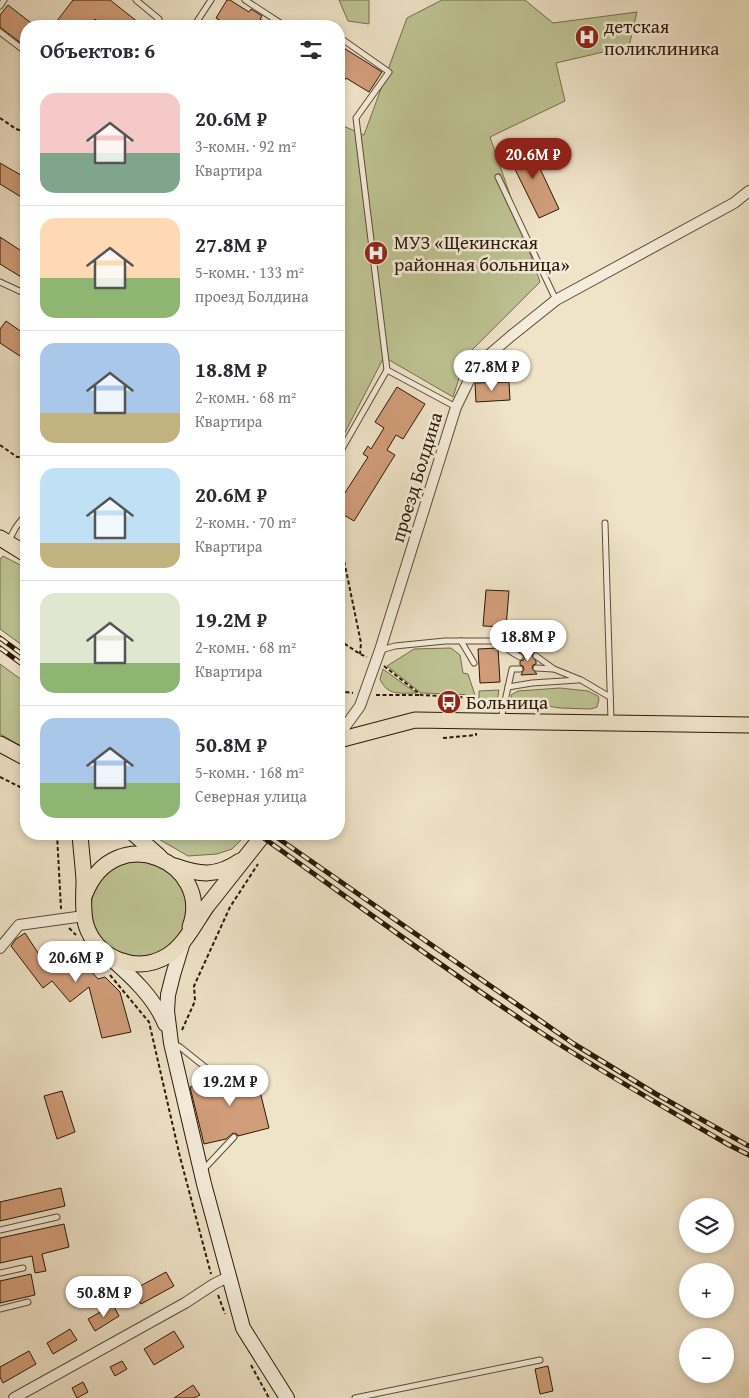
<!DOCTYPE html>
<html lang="ru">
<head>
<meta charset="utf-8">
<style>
	body { margin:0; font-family:"Gentium Book Plus",serif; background:#f7f7f7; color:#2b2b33; height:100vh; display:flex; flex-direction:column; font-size:19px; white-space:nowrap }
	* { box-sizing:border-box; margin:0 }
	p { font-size:16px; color:#7c7c81 }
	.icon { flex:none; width:28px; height:28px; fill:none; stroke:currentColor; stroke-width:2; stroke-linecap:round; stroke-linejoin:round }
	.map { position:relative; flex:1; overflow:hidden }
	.panel { position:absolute; left:20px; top:20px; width:325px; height:820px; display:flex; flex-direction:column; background:#fff; border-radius:20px; box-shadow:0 2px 8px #0003 }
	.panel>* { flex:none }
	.fabs { position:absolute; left:679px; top:1198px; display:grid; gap:10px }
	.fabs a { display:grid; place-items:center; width:55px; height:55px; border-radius:50%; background:#fff; box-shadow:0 2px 8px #0003; font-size:25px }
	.price { position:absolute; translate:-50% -42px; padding:0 11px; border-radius:18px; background:#fff; color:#222; font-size:16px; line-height:32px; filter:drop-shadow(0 1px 2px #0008) }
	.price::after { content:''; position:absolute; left:50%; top:30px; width:15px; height:11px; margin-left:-8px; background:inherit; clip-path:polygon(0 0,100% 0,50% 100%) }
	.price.on { background:#8f2418; color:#fff }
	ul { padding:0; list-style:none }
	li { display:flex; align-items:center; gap:15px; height:125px; padding:0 20px }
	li+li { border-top:1px solid #e1e1e2 }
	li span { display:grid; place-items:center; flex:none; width:140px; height:100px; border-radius:15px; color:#555 }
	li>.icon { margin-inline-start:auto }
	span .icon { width:60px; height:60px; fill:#fffc; stroke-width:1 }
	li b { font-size:21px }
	h2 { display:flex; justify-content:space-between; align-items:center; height:60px; padding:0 20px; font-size:21px }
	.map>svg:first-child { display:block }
	.green { fill:#bec393; stroke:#746e4c }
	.building { fill:#d19d7a; stroke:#2b1806 }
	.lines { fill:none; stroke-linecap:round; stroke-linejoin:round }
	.lane-casing { stroke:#5c4b36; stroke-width:7 }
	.street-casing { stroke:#5c4b36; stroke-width:12 }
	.secondary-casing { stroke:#2b1806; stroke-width:16 }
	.primary-casing { stroke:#2b1806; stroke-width:17 }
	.path { stroke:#2b1806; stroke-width:2; stroke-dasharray:4 2.5; stroke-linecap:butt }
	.lane { stroke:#f5eddb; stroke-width:5 }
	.street { stroke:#f5eddb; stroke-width:10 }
	.secondary { stroke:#f5eddb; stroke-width:14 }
	.primary { stroke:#efe3c8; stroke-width:15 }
	.rail-casing { stroke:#2b1806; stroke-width:5 }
	.rail { stroke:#f5eddb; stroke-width:3; stroke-dasharray:9; stroke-linecap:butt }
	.labels { text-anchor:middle; stroke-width:5; stroke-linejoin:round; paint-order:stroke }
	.poi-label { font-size:19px; fill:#2b1806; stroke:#f5eddb; text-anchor:start }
	.street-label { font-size:19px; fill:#2b1806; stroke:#f5eddb }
</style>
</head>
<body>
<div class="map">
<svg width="749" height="1398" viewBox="0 0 749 1398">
	<rect width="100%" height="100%" fill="#efe3c8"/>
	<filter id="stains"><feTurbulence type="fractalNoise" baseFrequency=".004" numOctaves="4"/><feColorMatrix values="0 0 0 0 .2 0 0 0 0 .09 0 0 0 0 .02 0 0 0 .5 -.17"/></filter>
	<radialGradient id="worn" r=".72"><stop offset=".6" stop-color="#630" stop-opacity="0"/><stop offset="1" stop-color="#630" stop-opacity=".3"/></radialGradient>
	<g class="green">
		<path d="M 339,0 L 369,0 L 369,24 L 348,21 Z"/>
		<path d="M 442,0 L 525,0 L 553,23 L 637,12 L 629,46 L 556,63 L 565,101 L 490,137 L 540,282 L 466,356 L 453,397 L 384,357 L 339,444 L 339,124 L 364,135 L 407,18 Z"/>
		<path d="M 3,556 L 26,568 L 26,648 L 0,629 L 0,559 Z"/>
		<path d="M 451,648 L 460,655 L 463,673 L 468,674 L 475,695 L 421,693 L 387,666 L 414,649 Z"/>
		<path d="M 0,664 L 26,683 L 26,749 L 0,734 Z"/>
		<path d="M 383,669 L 416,693 C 400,693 387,696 380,679 Z"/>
		<path d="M 560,688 L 588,691 L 598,696 L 599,699 L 597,707 L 591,709 L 560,708 L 541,705 L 522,709 L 512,700 L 511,695 L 518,691 Z"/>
		<path d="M 499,690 L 497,701 L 490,707 L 479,708 L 479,691 Z"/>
		<path d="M 150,834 L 237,834 L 243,838 L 232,849 L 217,854 L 188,856 Z"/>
		<circle cx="139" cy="909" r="48"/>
	</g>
	<g class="building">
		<path d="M 73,0 L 110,0 L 143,26 L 104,26 L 95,19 L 89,26 L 53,26 Z"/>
		<path d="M 227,0 L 230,0 L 249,12 L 251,9 L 262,16 L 260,19 L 272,26 L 230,26 L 216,18 Z"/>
		<path d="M 8,5 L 35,26 L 26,26 L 26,47 L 0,27 L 0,15 Z"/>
		<path d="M 339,45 L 382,72 L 369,92 L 346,78 L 339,89 Z"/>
		<path d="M 528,143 L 559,209 L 539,218 L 507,153 Z"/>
		<path d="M 0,163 L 26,178 L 26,200 L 0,184 Z"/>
		<path d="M 0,237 L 26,254 L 26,280 L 0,264 Z"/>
		<path d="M 6,321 L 26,335 L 26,360 L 0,343 L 0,329 Z"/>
		<path d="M 509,382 L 510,400 L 476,402 L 475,383 Z"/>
		<path d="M 397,387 L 425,404 L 403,439 L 396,435 L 387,450 L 395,455 L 354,521 L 339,512 L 339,502 L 368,457 L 363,454 L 368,446 L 371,449 L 384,428 L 375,422 Z"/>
		<path d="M 486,590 L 509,591 L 506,627 L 483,626 Z"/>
		<path d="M 498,648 L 500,682 L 480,683 L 478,649 Z"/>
		<path d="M 535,649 L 535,652 L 533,653 L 532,656 L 536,661 L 536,664 L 533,665 L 532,668 L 537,674 L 521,675 L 524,669 L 523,666 L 520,665 L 520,661 L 524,660 L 524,656 L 519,652 L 519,650 Z"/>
		<path d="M 25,933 L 42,959 L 65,942 L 98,979 L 105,977 L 120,992 L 131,1032 L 102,1038 L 89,987 L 70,1002 L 52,981 L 43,988 L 11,946 L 16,939 Z"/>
		<path d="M 255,1071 L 269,1128 L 238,1136 L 237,1134 L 233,1133 L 226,1139 L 204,1144 L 190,1087 L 215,1081 L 221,1083 L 224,1081 L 224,1078 Z"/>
		<path d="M 62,1091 L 75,1132 L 57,1139 L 44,1096 Z"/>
		<path d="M 61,1188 L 65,1206 L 0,1221 L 0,1202 Z"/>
		<path d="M 64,1224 L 69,1247 L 42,1254 L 46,1271 L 35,1273 L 32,1256 L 0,1263 L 0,1238 Z"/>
		<path d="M 166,1272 L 174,1286 L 141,1304 L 133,1290 Z"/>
		<path d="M 31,1274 L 35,1295 L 0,1303 L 0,1281 Z"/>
		<path d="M 113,1305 L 119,1316 L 95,1331 L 88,1319 Z"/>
		<path d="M 70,1329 L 77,1340 L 53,1354 L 47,1343 Z"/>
		<path d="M 174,1331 L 184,1347 L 154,1365 L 144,1349 Z"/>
		<path d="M 29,1351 L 36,1364 L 3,1383 L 0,1377 L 0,1367 Z"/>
		<path d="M 122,1361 L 127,1369 L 115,1376 L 110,1367 Z"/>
		<path d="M 548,1366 L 553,1391 L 540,1394 L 535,1369 Z"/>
		<path d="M 83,1382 L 88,1392 L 77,1398 L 72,1388 Z"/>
		<path d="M 193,1385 L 200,1395 L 194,1398 L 174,1398 Z"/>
	</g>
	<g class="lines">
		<g class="lane-casing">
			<g id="lane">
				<path d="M 136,0 L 159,19 L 154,26"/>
				<path d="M 245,0 L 285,26"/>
				<path d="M 0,6 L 4,0"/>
				<path d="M 194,26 L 211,0"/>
				<path d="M 0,32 L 26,52"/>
				<path d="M 339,37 L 389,72 L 356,118 L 387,370 L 339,454"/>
				<path d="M 498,177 L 556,300"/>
				<path d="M 0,282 L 26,294"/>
				<path d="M 387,370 L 456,407"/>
				<path d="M 605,523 L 611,720"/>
				<path d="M 9,540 L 16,527 L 26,514"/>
				<path d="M 461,641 L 474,663"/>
				<path d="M 381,650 L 395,646 L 445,641 L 497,641 L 513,653 L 520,657"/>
				<path d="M 536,656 L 554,669 L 581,680 L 610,697"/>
				<path d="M 536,668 L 553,669"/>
				<path d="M 508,687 L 532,683 L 578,680"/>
				<path d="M 501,719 L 512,669 L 520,669"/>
				<path d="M 174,1044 L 180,1047 L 220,1079"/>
				<path d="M 203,1170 L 234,1137"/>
				<path d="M 0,1230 L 57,1217"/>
				<path d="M 0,1273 L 23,1268"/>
				<path d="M 0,1309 L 28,1302"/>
				<path d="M 355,1398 L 540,1360"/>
			</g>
		</g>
		<g class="street-casing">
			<g id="street">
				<path d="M 339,735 L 360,706 L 380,650 L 456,407 L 476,366 L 511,336 L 556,300 L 734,203 L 749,191"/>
				<path d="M 0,948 L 19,925 L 84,916"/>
				<path d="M 14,1398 L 185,1303 L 214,1284 L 228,1277"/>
			</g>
		</g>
		<g class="secondary-casing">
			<g id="secondary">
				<path d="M 183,942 L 173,975 L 168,995 L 167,1011 L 171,1043 L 204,1184 L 243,1328 L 287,1398"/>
				<path d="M 109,957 C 131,976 154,997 165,1024"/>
			</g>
		</g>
		<g class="primary-casing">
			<g id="primary">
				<path d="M 0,538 L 26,554"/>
				<path d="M 339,740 L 415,720 L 749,725"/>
				<path d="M 0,744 L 26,758"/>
				<path d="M 80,834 C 81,849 83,864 84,880 C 84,895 82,911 86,925 C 91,941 103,954 119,960 C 135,966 152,965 167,956 C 185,945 195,923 207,906 C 226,882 245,858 264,834"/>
				<path d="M 134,834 L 160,857"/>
				<path d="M 175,866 C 200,875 217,877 240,861"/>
				<path d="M 85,894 C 115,818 214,863 190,927"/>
			</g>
		</g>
		<g class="path">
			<path d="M 0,118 L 16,129 L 26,132"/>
			<path d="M 0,445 L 17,457 L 26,457"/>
			<path d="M 339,536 L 361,643 L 360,654"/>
			<path d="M 339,640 L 360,654 L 367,657"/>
			<path d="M 384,666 L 421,695 L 476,698 L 476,709"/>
			<path d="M 339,691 L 353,693"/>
			<path d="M 376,695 L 421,695"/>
			<path d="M 443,738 L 476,735 L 476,733"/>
			<path d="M 0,777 L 26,790"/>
			<path d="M 57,834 L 61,909"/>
			<path d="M 69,928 L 76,935"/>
			<path d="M 110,975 L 149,1022 L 180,1157 L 211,1274"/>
			<path d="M 182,1030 L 195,1001 L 194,986 L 230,907 L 258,864"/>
			<path d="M 218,1295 L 225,1314"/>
			<path d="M 251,1365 L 269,1398"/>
		</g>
		<use href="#lane" class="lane"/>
		<use href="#street" class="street"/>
		<use href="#secondary" class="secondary"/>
		<use href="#primary" class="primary"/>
		<g class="rail-casing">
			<g id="rail">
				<path d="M 0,638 L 26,657"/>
				<path d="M 0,648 L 26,667"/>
				<path d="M 258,834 C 350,899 440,966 534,1028 C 598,1070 664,1107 729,1145 L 749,1155"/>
				<path d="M 272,834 L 574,1044 L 656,1094 L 749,1146"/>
			</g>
		</g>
		<use href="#rail" class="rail"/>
	</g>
	<defs>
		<g id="hospital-disc" transform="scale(1.25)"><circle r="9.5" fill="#8f2418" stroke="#f5eddb"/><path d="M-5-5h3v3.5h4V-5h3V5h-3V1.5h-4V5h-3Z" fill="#fff"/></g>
		<g id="bus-disc" transform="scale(1.25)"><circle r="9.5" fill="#8f2418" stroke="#f5eddb"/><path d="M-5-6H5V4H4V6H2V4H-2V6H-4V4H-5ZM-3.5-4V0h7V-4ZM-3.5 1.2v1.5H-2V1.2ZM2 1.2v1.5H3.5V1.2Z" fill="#fff"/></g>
	</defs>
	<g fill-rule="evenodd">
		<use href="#hospital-disc" x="587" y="37"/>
		<use href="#hospital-disc" x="376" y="253"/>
		<use href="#bus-disc" x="449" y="702"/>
	</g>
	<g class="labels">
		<g class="poi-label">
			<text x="604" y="33">детская<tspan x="604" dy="22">поликлиника</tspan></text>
			<text x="394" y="249">МУЗ «Щекинская<tspan x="394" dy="22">районная больница»</tspan></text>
			<text x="466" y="709">Больница</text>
		</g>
		<g class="street-label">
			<text transform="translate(416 477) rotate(-73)" y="7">проезд Болдина</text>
		</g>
	</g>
	<rect width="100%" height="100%" filter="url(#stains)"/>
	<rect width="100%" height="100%" fill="url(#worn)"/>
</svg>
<div class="fabs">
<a><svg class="icon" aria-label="layers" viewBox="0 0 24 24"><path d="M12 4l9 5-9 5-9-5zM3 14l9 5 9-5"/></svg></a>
<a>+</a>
<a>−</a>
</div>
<b class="price on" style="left:533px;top:180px">20.6M ₽</b>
<b class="price" style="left:492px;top:392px">27.8M ₽</b>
<b class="price" style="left:528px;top:662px">18.8M ₽</b>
<b class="price" style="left:76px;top:983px">20.6M ₽</b>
<b class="price" style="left:230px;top:1107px">19.2M ₽</b>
<b class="price" style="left:104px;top:1318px">50.8M ₽</b>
<section class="panel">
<h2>Объектов: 6<svg class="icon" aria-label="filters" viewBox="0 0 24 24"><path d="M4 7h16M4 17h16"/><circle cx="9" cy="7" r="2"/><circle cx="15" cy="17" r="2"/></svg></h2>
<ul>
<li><span style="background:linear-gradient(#f6c9c9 60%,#7fa58c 0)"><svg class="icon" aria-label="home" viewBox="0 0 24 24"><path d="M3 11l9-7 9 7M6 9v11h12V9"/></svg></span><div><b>20.6M ₽</b><p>3-комн. · 92 m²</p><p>Квартира</p></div></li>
<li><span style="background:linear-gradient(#ffd9b3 60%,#8fb573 0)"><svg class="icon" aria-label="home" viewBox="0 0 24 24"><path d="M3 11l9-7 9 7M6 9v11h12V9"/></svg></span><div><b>27.8M ₽</b><p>5-комн. · 133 m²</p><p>проезд Болдина</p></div></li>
<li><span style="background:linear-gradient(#a9c7e8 70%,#c2b280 0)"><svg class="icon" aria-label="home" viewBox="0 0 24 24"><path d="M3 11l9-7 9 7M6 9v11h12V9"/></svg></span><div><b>18.8M ₽</b><p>2-комн. · 68 m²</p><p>Квартира</p></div></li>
<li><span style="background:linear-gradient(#bfe0f5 75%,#c2b280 0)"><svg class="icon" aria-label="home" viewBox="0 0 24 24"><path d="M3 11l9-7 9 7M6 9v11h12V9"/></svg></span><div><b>20.6M ₽</b><p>2-комн. · 70 m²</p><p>Квартира</p></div></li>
<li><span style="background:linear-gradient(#dfe7d0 70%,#8fb573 0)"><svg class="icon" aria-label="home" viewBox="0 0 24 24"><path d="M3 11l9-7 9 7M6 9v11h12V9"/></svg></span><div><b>19.2M ₽</b><p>2-комн. · 68 m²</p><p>Квартира</p></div></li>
<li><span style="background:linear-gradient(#a9c7e8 65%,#8fb573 0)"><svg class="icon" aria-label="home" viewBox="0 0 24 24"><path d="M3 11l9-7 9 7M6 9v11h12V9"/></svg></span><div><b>50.8M ₽</b><p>5-комн. · 168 m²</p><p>Северная улица</p></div></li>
</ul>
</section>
</div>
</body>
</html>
